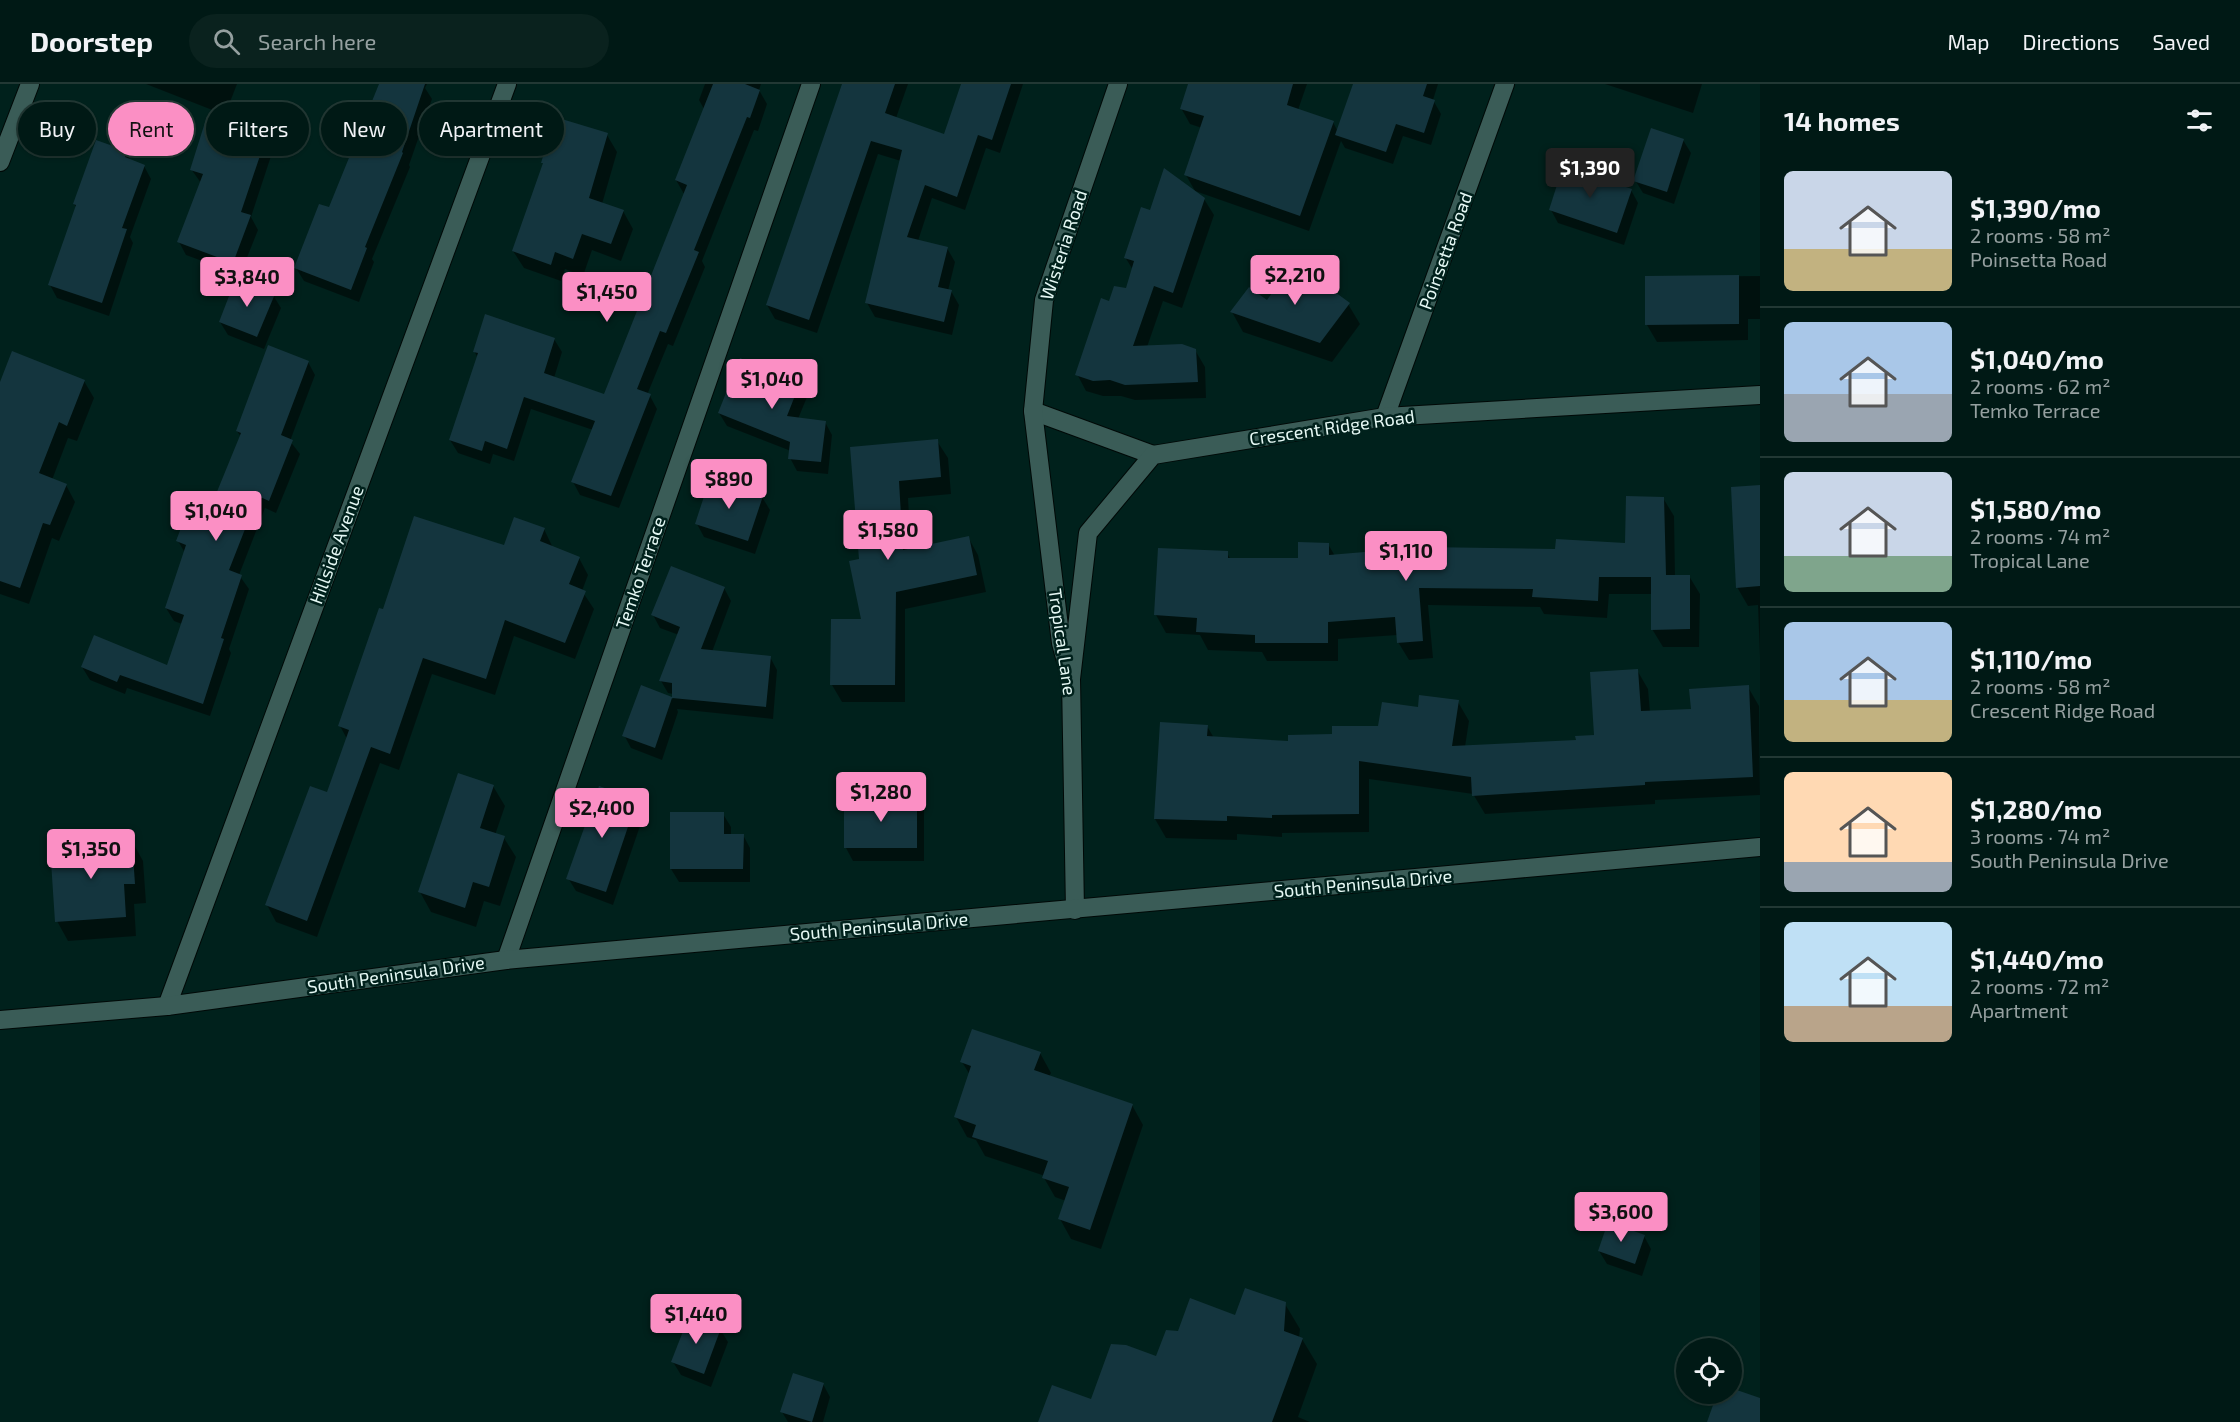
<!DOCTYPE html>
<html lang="en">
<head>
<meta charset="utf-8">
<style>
	body { margin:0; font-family:"Exo 2",sans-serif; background:#0a221e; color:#f1f3f6; height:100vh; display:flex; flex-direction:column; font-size:22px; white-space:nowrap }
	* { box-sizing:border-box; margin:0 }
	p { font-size:20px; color:#95a0a0 }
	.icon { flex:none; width:33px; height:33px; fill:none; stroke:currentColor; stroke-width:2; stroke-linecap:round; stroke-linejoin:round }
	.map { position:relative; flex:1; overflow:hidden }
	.sheet { display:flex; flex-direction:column; background:#001915; width:480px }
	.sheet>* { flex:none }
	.banner { position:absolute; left:18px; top:18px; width:570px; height:54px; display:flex; gap:12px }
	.fabs { position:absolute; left:1676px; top:1254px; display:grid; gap:12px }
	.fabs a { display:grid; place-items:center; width:66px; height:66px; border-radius:50%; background:#001915; box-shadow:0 2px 4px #0004,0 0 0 2px #223834; font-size:30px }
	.price { position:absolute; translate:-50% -51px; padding:0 14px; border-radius:6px; background:#fb8fc4; color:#111; font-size:20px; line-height:39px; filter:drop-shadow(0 2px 3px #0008) }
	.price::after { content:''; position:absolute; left:50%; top:36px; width:18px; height:14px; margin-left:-9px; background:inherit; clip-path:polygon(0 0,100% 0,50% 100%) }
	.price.on { background:#222; color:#fff }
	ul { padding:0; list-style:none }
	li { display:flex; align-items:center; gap:18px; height:150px; padding:0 24px }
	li+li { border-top:2px solid #223834 }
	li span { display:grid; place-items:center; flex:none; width:168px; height:120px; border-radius:9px; color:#555 }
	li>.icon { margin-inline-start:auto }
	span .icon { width:72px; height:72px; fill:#fffc; stroke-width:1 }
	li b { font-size:26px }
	h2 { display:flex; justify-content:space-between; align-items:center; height:72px; padding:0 24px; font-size:26px }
	.chip { padding:0 21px; border-radius:27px; background:#001915; box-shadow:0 2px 4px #0004,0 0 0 2px #223834; font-size:21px; line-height:54px }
	.chip.on { background:#fb8fc4; color:#111 }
	header { display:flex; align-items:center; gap:36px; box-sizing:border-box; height:84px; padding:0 30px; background:#001915; border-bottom:2px solid #223834 }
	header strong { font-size:28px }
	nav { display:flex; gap:33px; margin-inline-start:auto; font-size:21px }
	.search { width:420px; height:54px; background:#0a221e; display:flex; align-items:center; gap:15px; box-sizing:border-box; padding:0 21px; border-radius:33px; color:#95a0a0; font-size:22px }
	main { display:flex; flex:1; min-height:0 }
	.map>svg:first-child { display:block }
	.shadow { fill:#0007 }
	.building { fill:#14353e }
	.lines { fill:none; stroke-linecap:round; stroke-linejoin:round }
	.street-casing { stroke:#000907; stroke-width:20 }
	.secondary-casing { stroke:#000907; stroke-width:20 }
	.street { stroke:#3a5c57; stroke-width:18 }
	.secondary { stroke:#3a5c57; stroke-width:18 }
	.labels { text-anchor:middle; stroke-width:5; stroke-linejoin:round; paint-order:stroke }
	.street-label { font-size:18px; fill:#e5f8f4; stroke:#00211c }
</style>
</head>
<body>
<header>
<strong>Doorstep</strong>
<div class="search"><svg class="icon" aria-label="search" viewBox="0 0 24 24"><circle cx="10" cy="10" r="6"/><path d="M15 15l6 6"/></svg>Search here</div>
<nav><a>Map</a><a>Directions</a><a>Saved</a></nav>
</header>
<main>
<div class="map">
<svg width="1760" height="1338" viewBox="0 0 1760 1338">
	<rect width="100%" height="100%" fill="#00211c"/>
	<g class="shadow">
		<path d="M 146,0 L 237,0 L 225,31 Z"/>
		<path d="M 380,0 L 427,0 L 425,4 L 432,15 L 409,81 L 410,83 L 372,175 L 374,178 L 359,218 L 304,197 L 296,184 L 330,125 Z"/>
		<path d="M 705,0 L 761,0 L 759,6 L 767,20 L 758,47 L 754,46 L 702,177 L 705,183 L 673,262 L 668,260 L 647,311 L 650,312 L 657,325 L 619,424 L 580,411 L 573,398 L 593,346 L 531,325 L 514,377 L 493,370 L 490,380 L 458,369 L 450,356 L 478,274 L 474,267 L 554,255 L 562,268 L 554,294 L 605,312 L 684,110 L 676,96 L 704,25 L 699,16 Z"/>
		<path d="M 844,0 L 908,0 L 896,34 L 945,52 L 963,0 L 1023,0 L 1000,69 L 986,64 L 965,126 L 932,114 L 918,157 L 947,164 L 955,178 L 948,207 L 951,207 L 959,221 L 952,251 L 875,233 L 867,219 L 901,77 L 878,70 L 817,249 L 775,235 L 767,221 Z"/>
		<path d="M 1189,0 L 1307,0 L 1298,26 L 1333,38 L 1338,48 L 1354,0 L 1438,0 L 1433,16 L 1441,30 L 1431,61 L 1403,52 L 1393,80 L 1345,64 L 1341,57 L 1309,147 L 1195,107 L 1186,91 L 1202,44 L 1190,40 L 1181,24 Z"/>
		<path d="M 1605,0 L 1702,0 L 1693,29 Z"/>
		<path d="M 607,51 L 617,68 L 602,120 L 623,127 L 633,145 L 621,177 L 592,166 L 583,192 L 565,185 L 561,197 L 524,184 L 513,167 L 544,81 L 543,78 Z"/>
		<path d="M 266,53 L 273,66 L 251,133 L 258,146 L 240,191 L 186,171 L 179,158 L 201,99 L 191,85 Z"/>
		<path d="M 1683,56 L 1691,69 L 1674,120 L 1643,109 L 1635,96 Z"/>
		<path d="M 126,69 L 131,77 L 144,82 L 151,95 L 130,153 L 133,159 L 109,232 L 57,214 L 50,201 L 76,123 L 74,120 Z"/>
		<path d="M 1631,106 L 1638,119 L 1624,161 L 1558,139 L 1551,126 Z"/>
		<path d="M 1204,115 L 1214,131 L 1182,224 L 1163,217 L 1147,263 L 1195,266 L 1205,283 L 1206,314 L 1135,316 L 1121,312 L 1103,312 L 1086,307 L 1077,290 L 1110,219 L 1127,206 L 1133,186 L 1125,173 L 1151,128 Z"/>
		<path d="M 1760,192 L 1760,235 L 1748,235 L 1748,256 L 1657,258 L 1647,241 L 1647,193 Z"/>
		<path d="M 273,211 L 281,224 L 264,265 L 228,251 L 220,238 Z"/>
		<path d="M 1267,218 L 1348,220 L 1360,240 L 1332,278 L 1243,248 L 1232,228 Z"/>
		<path d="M 308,278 L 315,291 L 290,357 L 300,370 L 276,429 L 265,424 L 239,491 L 249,505 L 229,565 L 231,569 L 210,632 L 127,604 L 125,610 L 90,596 L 82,583 L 168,583 L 182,540 L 174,537 L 166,524 L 185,469 L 178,457 L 215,416 L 241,353 L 237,347 Z"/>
		<path d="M 84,297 L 94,314 L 77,357 L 68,354 L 52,396 L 66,401 L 75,418 L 59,457 L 52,454 L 29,520 L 0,510 L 0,302 Z"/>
		<path d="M 799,300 L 807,313 L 798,335 L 825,338 L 832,351 L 828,390 L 797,387 L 790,374 L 791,367 L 727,342 L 719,329 Z"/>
		<path d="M 937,357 L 948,374 L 951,410 L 908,414 L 911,465 L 968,453 L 978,471 L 986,508 L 905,525 L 905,618 L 842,618 L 832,601 L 862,536 L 860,476 L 851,364 Z"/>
		<path d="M 1760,403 L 1760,573 L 1758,521 L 1748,522 L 1737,503 Z"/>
		<path d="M 762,413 L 770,426 L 755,470 L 704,453 L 697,440 Z"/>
		<path d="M 1663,414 L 1674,432 L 1675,492 L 1689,492 L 1700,510 L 1699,563 L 1663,563 L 1652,545 L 1653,510 L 1609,510 L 1607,534 L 1544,530 L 1540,523 L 1428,521 L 1433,574 L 1409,576 L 1398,558 L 1398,551 L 1338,555 L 1338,577 L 1267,577 L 1262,568 L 1208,566 L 1200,551 L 1166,549 L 1156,531 L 1227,469 L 1231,476 L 1300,475 L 1328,460 L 1335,472 L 1556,466 L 1627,460 Z"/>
		<path d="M 544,445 L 553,464 L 579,474 L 588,491 L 582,507 L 594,525 L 575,575 L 514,552 L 495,611 L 432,590 L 399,686 L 380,679 L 317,853 L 276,838 L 267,821 L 328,710 L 347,655 L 340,642 L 384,527 L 505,463 Z"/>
		<path d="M 724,504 L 731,517 L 712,568 L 770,573 L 777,586 L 773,635 L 677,625 L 678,628 L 662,676 L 631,664 L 624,651 L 642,603 L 673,615 L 673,610 L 668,609 L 661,597 L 679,551 L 660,544 L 653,531 Z"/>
		<path d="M 1637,586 L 1648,605 L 1650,628 L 1692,627 L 1748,603 L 1759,622 L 1760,711 L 1655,716 L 1655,720 L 1485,730 L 1473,710 L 1369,695 L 1369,748 L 1282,749 L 1282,753 L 1237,750 L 1237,756 L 1166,754 L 1155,735 L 1207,642 L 1214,654 L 1290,659 L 1380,644 L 1419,625 L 1458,618 L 1469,637 L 1465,663 L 1577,658 L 1596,652 Z"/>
		<path d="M 493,702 L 505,722 L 495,751 L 504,754 L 516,773 L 500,822 L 484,817 L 476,843 L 431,828 L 420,808 Z"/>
		<path d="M 633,715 L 641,729 L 641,739 L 613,821 L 576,807 L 568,794 Z"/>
		<path d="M 845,715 L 916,715 L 924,727 L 924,777 L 853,777 L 846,764 Z"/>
		<path d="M 723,730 L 731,743 L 731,751 L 743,751 L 750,764 L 750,798 L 679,798 L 671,785 Z"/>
		<path d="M 132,757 L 143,777 L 146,819 L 134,820 L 136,852 L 68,857 L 57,837 Z"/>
		<path d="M 1040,969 L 1051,989 L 1049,993 L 1132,1021 L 1143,1041 L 1101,1165 L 1071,1155 L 1060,1135 L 1066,1117 L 1055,1113 L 1044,1094 L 1045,1092 L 985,1072 L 976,1056 L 967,1053 L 956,1033 L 970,991 L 962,978 Z"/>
		<path d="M 1644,1152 L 1651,1165 L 1642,1192 L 1607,1180 L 1599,1167 Z"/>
		<path d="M 1285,1220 L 1300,1245 L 1299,1254 L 1302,1255 L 1317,1280 L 1298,1333 L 1310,1338 L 1040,1338 L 1092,1317 L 1157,1274 L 1179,1248 Z"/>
		<path d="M 720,1245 L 728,1258 L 711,1303 L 681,1291 L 673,1278 Z"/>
		<path d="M 823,1300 L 830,1313 L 823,1338 L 788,1338 L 782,1328 Z"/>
	</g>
	<g class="building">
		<path d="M 379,0 L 425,0 L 402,68 L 403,69 L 365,163 L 367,164 L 351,206 L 294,184 L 319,120 L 329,123 Z"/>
		<path d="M 713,0 L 745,0 L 760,6 L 750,34 L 747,33 L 694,166 L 699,168 L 666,249 L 660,247 L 637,305 L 651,310 L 611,412 L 571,398 L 595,337 L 524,313 L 507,365 L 485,357 L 482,367 L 449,356 L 478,269 L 473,268 L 485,230 L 555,254 L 544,289 L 604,310 L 687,101 L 675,96 Z"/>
		<path d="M 842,0 L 895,0 L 885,29 L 944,50 L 961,0 L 1011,0 L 992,56 L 978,51 L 957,113 L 925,101 L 907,153 L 948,163 L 938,203 L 952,206 L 944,238 L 865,219 L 902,66 L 871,57 L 809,236 L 766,221 Z"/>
		<path d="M 1188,0 L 1293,0 L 1287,21 L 1334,37 L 1300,132 L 1184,91 L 1204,32 L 1180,25 Z"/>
		<path d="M 1353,0 L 1427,0 L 1423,12 L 1435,16 L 1424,49 L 1396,40 L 1386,68 L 1335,51 Z"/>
		<path d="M 207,32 L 267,51 L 241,128 L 251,131 L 233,179 L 177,158 L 203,90 L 190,86 Z"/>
		<path d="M 555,33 L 608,49 L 589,114 L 624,126 L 611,160 L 582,150 L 573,175 L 555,168 L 551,181 L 512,167 L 543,79 L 541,79 Z"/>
		<path d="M 1651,44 L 1684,55 L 1667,108 L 1633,97 Z"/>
		<path d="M 96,56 L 127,67 L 125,73 L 145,81 L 122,144 L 127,145 L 102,219 L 48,201 L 76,121 L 73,120 Z"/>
		<path d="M 1563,82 L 1632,105 L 1617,149 L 1549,126 Z"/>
		<path d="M 1164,84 L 1205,114 L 1173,209 L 1154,202 L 1133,262 L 1182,260 L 1196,265 L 1198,298 L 1125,301 L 1110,296 L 1093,297 L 1075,291 L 1101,214 L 1109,217 L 1114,202 L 1126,204 L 1134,177 L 1124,174 L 1141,123 L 1150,126 Z"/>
		<path d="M 1294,178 L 1350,219 L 1320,259 L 1230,228 L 1249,203 L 1267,216 Z"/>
		<path d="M 1739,191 L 1739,240 L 1645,241 L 1645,192 Z"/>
		<path d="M 236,194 L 275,210 L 257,253 L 219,238 Z"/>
		<path d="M 268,261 L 309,277 L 281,351 L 293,356 L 269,417 L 258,412 L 229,486 L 242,491 L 221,554 L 224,555 L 203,620 L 120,591 L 117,598 L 81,583 L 94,551 L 167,581 L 184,531 L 165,524 L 186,461 L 176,457 L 195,407 L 214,415 L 241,349 L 236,347 Z"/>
		<path d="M 12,267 L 85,296 L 67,342 L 59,338 L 39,389 L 67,400 L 50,441 L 43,439 L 20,504 L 0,497 L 0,298 Z"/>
		<path d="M 740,274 L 800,299 L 787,332 L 826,337 L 821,378 L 788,375 L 790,358 L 718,329 Z"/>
		<path d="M 938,355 L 941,393 L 899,397 L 903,466 L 969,452 L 977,491 L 896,508 L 895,601 L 830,601 L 831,535 L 861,535 L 849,477 L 859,475 L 850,363 Z"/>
		<path d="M 710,394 L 763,412 L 748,457 L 695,440 Z"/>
		<path d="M 1760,401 L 1760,502 L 1736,504 L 1731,403 Z"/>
		<path d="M 1626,412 L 1664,413 L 1666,491 L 1690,491 L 1690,545 L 1651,546 L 1651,493 L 1599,493 L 1598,517 L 1532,513 L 1533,505 L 1419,504 L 1423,557 L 1397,559 L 1395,533 L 1328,538 L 1328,559 L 1255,559 L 1255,551 L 1196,548 L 1197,534 L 1154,531 L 1158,464 L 1228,467 L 1228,474 L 1298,474 L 1298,458 L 1329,459 L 1329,471 L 1424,463 L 1555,465 L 1556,455 L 1625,459 Z"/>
		<path d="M 414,432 L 504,461 L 514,433 L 545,444 L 540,457 L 580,473 L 569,500 L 586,507 L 565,559 L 505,536 L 486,595 L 423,574 L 390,670 L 371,663 L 307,837 L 265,821 L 310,702 L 327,708 L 349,646 L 338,642 L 379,524 L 383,525 Z"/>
		<path d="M 671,482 L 725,503 L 701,565 L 771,572 L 766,623 L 672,614 L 655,664 L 622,652 L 641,601 L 672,613 L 672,599 L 659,597 L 680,543 L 651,531 Z"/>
		<path d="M 1638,585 L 1641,627 L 1691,625 L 1689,605 L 1749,601 L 1753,693 L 1645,698 L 1645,701 L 1472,712 L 1471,693 L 1359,677 L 1359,730 L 1272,731 L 1272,734 L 1227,732 L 1227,737 L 1154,735 L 1160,638 L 1208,641 L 1207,652 L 1288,657 L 1288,651 L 1332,650 L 1332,642 L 1378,642 L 1382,618 L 1418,623 L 1419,611 L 1459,616 L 1452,662 L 1576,656 L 1575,652 L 1594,651 L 1590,588 Z"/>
		<path d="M 458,689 L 494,701 L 480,744 L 505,752 L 489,803 L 473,798 L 465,824 L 418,808 Z"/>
		<path d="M 599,702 L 634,714 L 634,725 L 606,808 L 566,795 Z"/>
		<path d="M 917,713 L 917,764 L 844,764 L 844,714 Z"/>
		<path d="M 670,728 L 724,728 L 724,750 L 744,750 L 743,785 L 670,785 Z"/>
		<path d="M 132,756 L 135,800 L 124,800 L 126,833 L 55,838 L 50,762 Z"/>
		<path d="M 972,945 L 1041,968 L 1034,986 L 1133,1020 L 1090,1146 L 1058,1135 L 1069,1103 L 1042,1094 L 1048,1077 L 972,1053 L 976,1041 L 954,1033 L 971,982 L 960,978 Z"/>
		<path d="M 1608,1138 L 1645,1151 L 1635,1180 L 1598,1167 Z"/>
		<path d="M 1245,1204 L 1286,1218 L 1284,1247 L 1303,1254 L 1272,1338 L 1038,1338 L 1052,1301 L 1091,1315 L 1111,1260 L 1126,1261 L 1156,1272 L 1166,1246 L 1178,1247 L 1190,1214 L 1235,1231 Z"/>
		<path d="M 689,1232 L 721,1244 L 704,1290 L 671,1278 Z"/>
		<path d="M 793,1289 L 824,1299 L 812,1338 L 780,1328 Z"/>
		<path d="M 1731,1304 L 1760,1314 L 1760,1338 L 1707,1338 L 1717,1310 L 1731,1310 Z"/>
	</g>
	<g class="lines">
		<g class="street-casing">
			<g id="street">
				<path d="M 0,78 L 30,0"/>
				<path d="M 1033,327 L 1153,371"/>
				<path d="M 1385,333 L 1505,0"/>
				<path d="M 1071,595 L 1088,449 L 1153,371 L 1385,333 L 1760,311"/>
				<path d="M 1075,826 L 1071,595 L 1061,559 L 1033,327 L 1044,216 L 1118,0"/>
				<path d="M 506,876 L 811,0"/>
				<path d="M 167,922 L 507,0"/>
			</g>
		</g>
		<g class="secondary-casing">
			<path id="secondary" d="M 0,936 L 167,922 L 506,876 L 1760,763"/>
		</g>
		<use href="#street" class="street"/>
		<use href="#secondary" class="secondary"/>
	</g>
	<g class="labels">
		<g class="street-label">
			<text transform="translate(1064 161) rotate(-72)" y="6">Wisteria Road</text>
			<text transform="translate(1446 167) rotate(-70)" y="6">Poinsetta Road</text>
			<text transform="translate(1332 344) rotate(-8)" y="6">Crescent Ridge Road</text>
			<text transform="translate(337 461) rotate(-70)" y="6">Hillside Avenue</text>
			<text transform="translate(641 489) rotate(-71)" y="6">Temko Terrace</text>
			<text transform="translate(1062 558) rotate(82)" y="6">Tropical Lane</text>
			<text transform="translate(1363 800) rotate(-5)" y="6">South Peninsula Drive</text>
			<text transform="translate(879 843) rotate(-5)" y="6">South Peninsula Drive</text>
			<text transform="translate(396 891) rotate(-8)" y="6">South Peninsula Drive</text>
		</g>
	</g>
</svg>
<div class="fabs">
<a><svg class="icon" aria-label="locate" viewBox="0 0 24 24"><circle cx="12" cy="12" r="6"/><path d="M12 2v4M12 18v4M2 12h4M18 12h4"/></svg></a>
</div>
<b class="price on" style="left:1590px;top:115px">$1,390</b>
<b class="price" style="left:1295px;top:222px">$2,210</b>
<b class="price" style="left:247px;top:224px">$3,840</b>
<b class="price" style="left:607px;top:239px">$1,450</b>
<b class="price" style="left:772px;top:326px">$1,040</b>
<b class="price" style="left:729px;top:426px">$890</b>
<b class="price" style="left:216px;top:458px">$1,040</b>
<b class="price" style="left:888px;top:477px">$1,580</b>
<b class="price" style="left:1406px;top:498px">$1,110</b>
<b class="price" style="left:881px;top:739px">$1,280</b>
<b class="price" style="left:602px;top:755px">$2,400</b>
<b class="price" style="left:91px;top:796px">$1,350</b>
<b class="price" style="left:1621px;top:1159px">$3,600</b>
<b class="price" style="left:696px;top:1261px">$1,440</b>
<div class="banner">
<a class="chip">Buy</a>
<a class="chip on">Rent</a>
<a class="chip">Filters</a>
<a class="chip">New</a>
<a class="chip">Apartment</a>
</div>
</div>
<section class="sheet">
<h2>14 homes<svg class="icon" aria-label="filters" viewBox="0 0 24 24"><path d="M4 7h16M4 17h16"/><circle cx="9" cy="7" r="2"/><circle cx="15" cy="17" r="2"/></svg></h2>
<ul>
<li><span style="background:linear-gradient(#c9d6e8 65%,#c2b280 0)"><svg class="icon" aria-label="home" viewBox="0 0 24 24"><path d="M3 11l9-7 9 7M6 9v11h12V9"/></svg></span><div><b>$1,390/mo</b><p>2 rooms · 58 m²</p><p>Poinsetta Road</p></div></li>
<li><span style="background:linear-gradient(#a9c7e8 60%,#9aa5b1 0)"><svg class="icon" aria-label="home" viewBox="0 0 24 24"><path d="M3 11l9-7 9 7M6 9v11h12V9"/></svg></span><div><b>$1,040/mo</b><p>2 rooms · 62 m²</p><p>Temko Terrace</p></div></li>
<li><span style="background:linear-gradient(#c9d6e8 70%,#7fa58c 0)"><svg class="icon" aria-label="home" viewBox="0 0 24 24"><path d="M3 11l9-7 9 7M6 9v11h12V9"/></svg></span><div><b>$1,580/mo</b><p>2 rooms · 74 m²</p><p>Tropical Lane</p></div></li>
<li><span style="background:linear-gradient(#a9c7e8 65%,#c2b280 0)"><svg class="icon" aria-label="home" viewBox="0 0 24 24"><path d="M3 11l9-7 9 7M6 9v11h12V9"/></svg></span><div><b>$1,110/mo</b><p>2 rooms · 58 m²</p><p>Crescent Ridge Road</p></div></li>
<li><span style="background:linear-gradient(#ffd9b3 75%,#9aa5b1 0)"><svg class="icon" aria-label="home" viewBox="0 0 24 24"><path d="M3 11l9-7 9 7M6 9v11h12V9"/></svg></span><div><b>$1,280/mo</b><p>3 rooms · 74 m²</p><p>South Peninsula Drive</p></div></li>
<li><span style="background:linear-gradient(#bfe0f5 70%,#b9a48a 0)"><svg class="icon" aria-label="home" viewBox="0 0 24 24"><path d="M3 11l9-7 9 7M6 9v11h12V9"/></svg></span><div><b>$1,440/mo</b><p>2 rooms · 72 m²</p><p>Apartment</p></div></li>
</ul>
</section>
</main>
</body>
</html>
